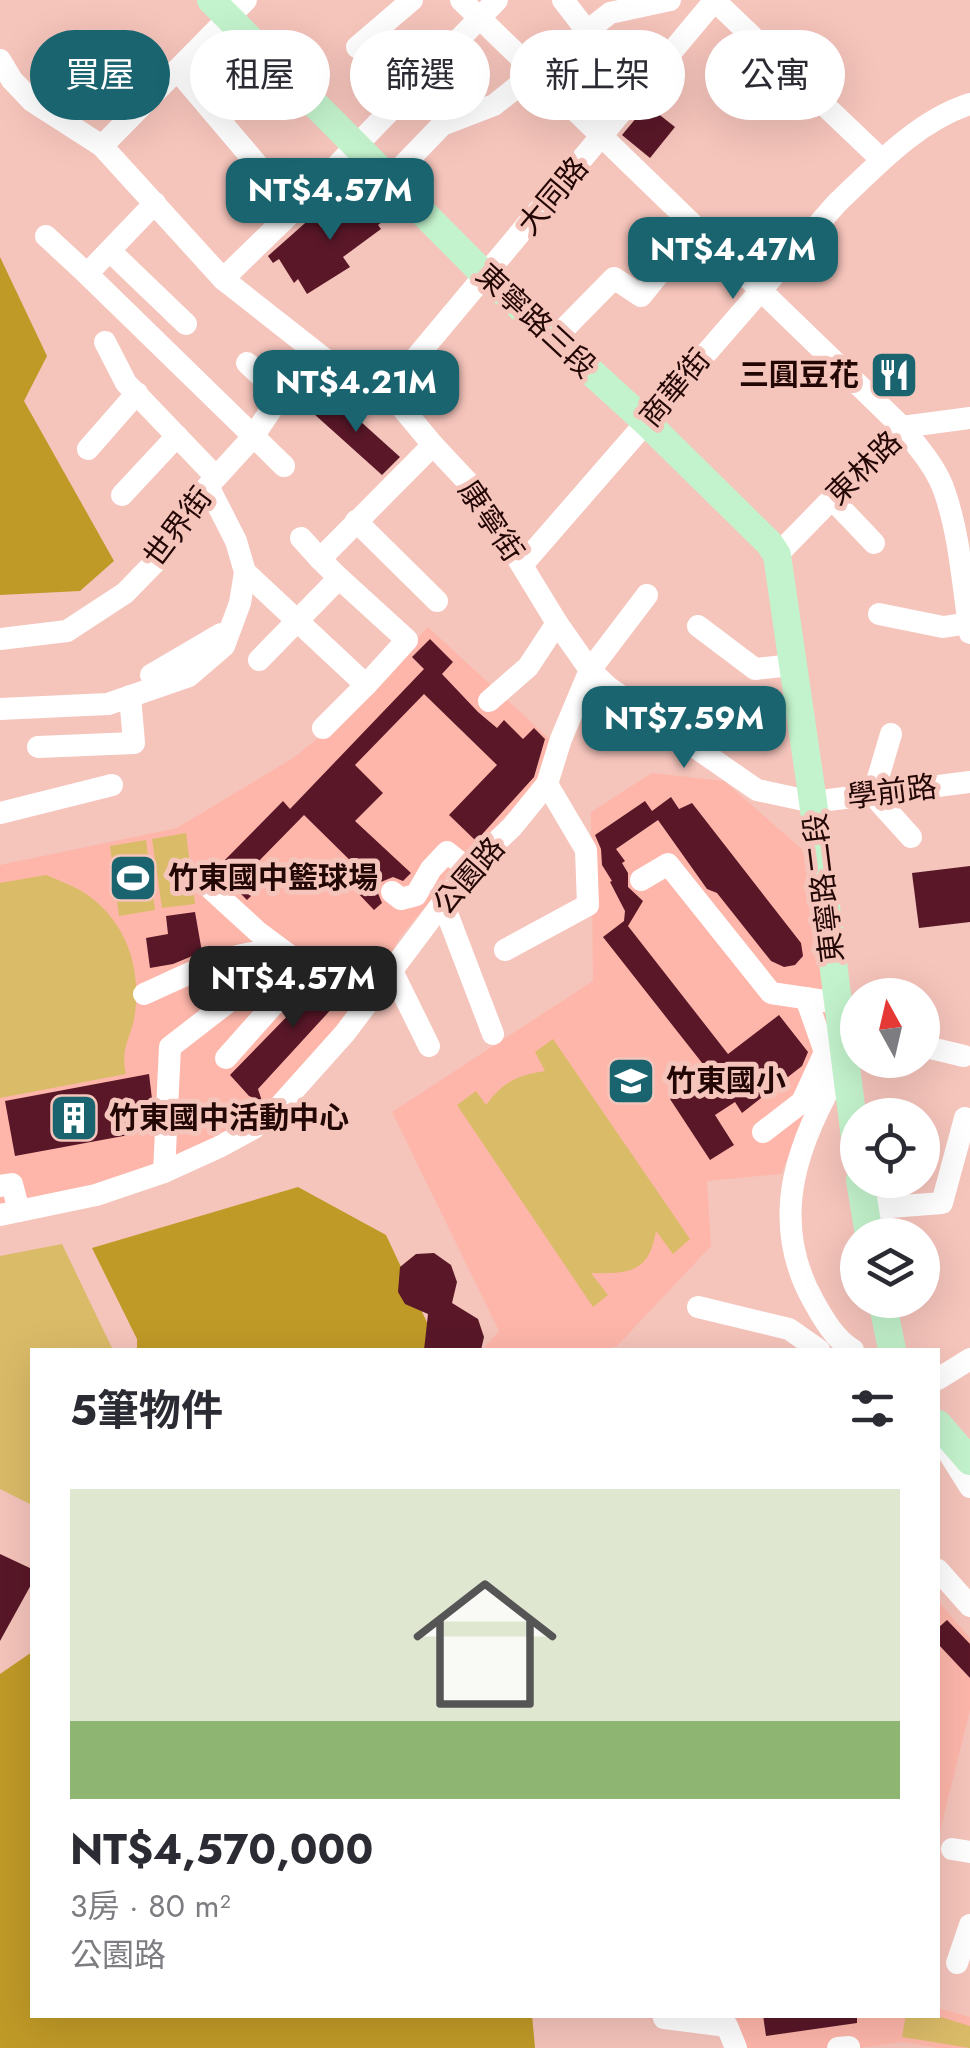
<!DOCTYPE html>
<html lang="zh-TW">
<head>
<meta charset="utf-8">
<style>
	body { margin:0; font-family:Jost,"Noto Sans TC",sans-serif; background:#f7f7f7; color:#2b2b33; height:100vh; display:flex; flex-direction:column; font-size:38px; white-space:nowrap }
	* { box-sizing:border-box; margin:0 }
	p { font-size:32px; color:#7c7c81 }
	.icon { flex:none; width:55px; height:55px; fill:none; stroke:currentColor; stroke-width:2; stroke-linecap:round; stroke-linejoin:round }
	.map { position:relative; flex:1; overflow:hidden }
	.side { position:absolute; left:30px; top:1348px; width:910px; height:670px; display:flex; flex-direction:column; background:#fff; border-radius:0px; box-shadow:0 10px 40px #0002 }
	.side>* { flex:none }
	.guide { position:absolute; left:30px; top:30px; width:910px; height:90px; display:flex; gap:20px }
	.needle { width:65px; rotate:352deg }
	.tools { position:absolute; left:840px; top:978px; display:grid; gap:20px }
	.tools a { display:grid; place-items:center; width:100px; height:100px; border-radius:50%; background:#fff; box-shadow:0 10px 40px #0002; font-size:50px }
	.price { position:absolute; translate:-50% -85px; padding:0 22px; border-radius:20px; background:#19646f; color:#fff; font-size:32px; line-height:65px; filter:drop-shadow(0 2px 5px #0008) }
	.price::after { content:''; position:absolute; left:50%; top:60px; width:30px; height:22px; margin-left:-15px; background:inherit; clip-path:polygon(0 0,100% 0,50% 100%) }
	.price.selected { background:#222; color:#fff }
	ul { padding:0; list-style:none }
	li { display:grid; align-content:center; gap:20px; height:530px; padding:0 40px }
	li+li { border-top:2px solid #e1e1e2 }
	li span { display:grid; place-items:center; height:310px; border-radius:0px; color:#555 }
	li>.icon { margin-inline-start:auto }
	span .icon { width:180px; height:180px; fill:#fffc; stroke-width:1 }
	li b { font-size:42px }
	h2 { display:flex; justify-content:space-between; align-items:center; height:120px; padding:0 40px; font-size:42px }
	.tag { padding:0 35px; border-radius:45px; background:#fff; box-shadow:0 10px 40px #0002; font-size:35px; line-height:90px }
	.tag.selected { background:#19646f; color:#fff }
	.map>svg:first-child { display:block }
	.built { fill:#feb6aa }
	.green { fill:#dabb68 }
	.forest { fill:#c09a27 }
	.building { fill:#591728 }
	.lines { fill:none; stroke-linecap:round; stroke-linejoin:round }
	.minor { stroke:#fff; stroke-width:22 }
	.major { stroke:#c3f3cc; stroke-width:28 }
	.labels { text-anchor:middle; stroke-width:10; stroke-linejoin:round; paint-order:stroke }
	.street-label { font-size:30px; fill:#230705; stroke:#f5c4bb }
	.poi-label { font-size:30px; font-weight:bold; fill:#230705; stroke:#f5c4bb; text-anchor:start }
</style>
</head>
<body>
<div class="map">
<svg width="970" height="2048" viewBox="0 0 970 2048">
	<rect width="100%" height="100%" fill="#f5c4bb"/>
	<g class="built">
		<path d="M 428,627 L 557,746 L 545,775 L 467,856 L 400,937 L 353,1019 L 281,1112 L 152,1179 L 0,1210 L 0,865 L 177,828 L 293,758 L 336,724 Z"/>
		<path d="M 652,773 L 724,781 L 803,850 L 835,1049 L 781,1174 L 707,1181 L 711,1246 L 617,1346 L 602,1350 L 482,1350 L 499,1331 L 392,1112 L 593,981 L 591,812 Z"/>
		<path d="M 938,1601 L 970,1638 L 970,1710 L 938,1840 Z"/>
		<path d="M 938,2008 L 970,2017 L 970,2048 L 938,2048 L 903,2042 L 858,2048 L 725,2048 L 719,2033 L 666,2028 L 644,2015 L 938,2015 Z"/>
	</g>
	<g class="green">
		<path d="M 186,833 L 195,904 L 162,908 L 152,839 Z"/>
		<path d="M 146,840 L 155,910 L 119,916 L 110,846 Z"/>
		<path d="M 46,875 C 60,881 77,887 89,896 C 127,924 141,968 135,1014 C 131,1039 120,1047 126,1074 L 0,1098 L 0,883 Z"/>
		<path d="M 553,1039 L 690,1239 L 673,1254 L 656,1231 C 649,1273 629,1274 591,1273 L 608,1295 L 593,1307 L 457,1105 L 476,1091 L 486,1105 C 503,1082 517,1075 545,1071 L 535,1052 Z"/>
		<path d="M 62,1244 L 113,1350 L 32,1350 L 32,1505 L 0,1489 L 0,1256 Z"/>
		<path d="M 906,2015 L 934,2015 L 970,2026 L 970,2048 L 902,2037 Z"/>
	</g>
	<g class="forest">
		<path d="M 0,257 L 47,356 L 24,401 L 114,561 L 80,591 L 0,595 Z"/>
		<path d="M 298,1187 L 386,1235 L 440,1350 L 137,1350 L 137,1339 L 92,1248 Z"/>
		<path d="M 32,1652 L 32,2015 L 532,2015 L 535,2048 L 0,2048 L 0,1674 Z"/>
	</g>
	<g class="building">
		<path d="M 647,105 L 675,127 L 650,158 L 622,135 Z"/>
		<path d="M 379,194 L 397,211 L 378,225 L 381,229 L 343,257 L 350,267 L 307,294 L 298,279 L 294,283 L 279,259 L 273,263 L 268,256 L 313,216 L 321,227 L 359,199 L 363,205 Z"/>
		<path d="M 330,394 L 400,457 L 382,475 L 313,413 Z"/>
		<path d="M 430,639 L 453,662 L 442,674 L 478,712 L 497,728 L 504,720 L 523,739 L 534,728 L 545,739 L 534,777 L 476,841 L 449,815 L 497,765 L 424,694 L 355,765 L 383,793 L 355,821 L 411,873 L 403,881 L 393,877 L 381,882 L 377,891 L 382,903 L 374,910 L 354,889 L 366,876 L 304,815 L 252,868 L 265,882 L 247,900 L 216,869 L 283,801 L 290,809 L 424,669 L 412,657 Z"/>
		<path d="M 671,797 L 679,809 L 692,803 L 801,943 L 803,956 L 795,965 L 784,967 L 771,961 L 717,893 L 707,889 L 658,820 L 616,849 L 625,861 L 622,863 L 628,873 L 628,887 L 643,901 L 628,926 L 728,1054 L 779,1015 L 808,1052 L 802,1066 L 742,1113 L 735,1102 L 715,1115 L 734,1145 L 710,1160 L 670,1099 L 710,1073 L 603,937 L 624,921 L 625,911 L 610,882 L 612,881 L 602,865 L 601,849 L 595,835 L 645,801 L 652,811 Z"/>
		<path d="M 970,866 L 970,922 L 919,928 L 912,873 Z"/>
		<path d="M 195,912 L 202,952 L 173,964 L 150,968 L 146,938 L 168,934 L 166,916 Z"/>
		<path d="M 338,964 L 356,979 L 358,988 L 354,992 L 347,992 L 258,1089 L 262,1101 L 249,1096 L 230,1075 Z"/>
		<path d="M 149,1074 L 152,1099 L 129,1135 L 15,1156 L 5,1101 Z"/>
		<path d="M 434,1253 L 451,1265 L 457,1282 L 452,1303 L 478,1319 L 484,1337 L 481,1350 L 424,1350 L 428,1314 L 405,1304 L 398,1292 L 400,1267 L 416,1254 Z"/>
		<path d="M 0,1554 L 32,1569 L 32,1583 L 0,1641 Z"/>
		<path d="M 947,1620 L 970,1644 L 970,1678 L 938,1644 L 938,1628 Z"/>
		<path d="M 763,2015 L 857,2015 L 857,2023 L 766,2036 Z"/>
	</g>
	<g class="lines">
		<g class="minor">
			<path d="M 461,0 L 902,427 C 918,447 937,468 945,493 C 960,537 963,587 970,633"/>
			<path d="M 563,0 L 587,31"/>
			<path d="M 714,0 L 882,160"/>
			<path d="M 357,47 L 412,0"/>
			<path d="M 0,60 L 12,80 L 32,101 L 102,146 L 223,279 L 345,375 L 388,391 L 433,445 L 477,492 L 557,623 L 590,670 L 608,687 L 757,790 L 813,802 L 970,782"/>
			<path d="M 177,70 L 295,209"/>
			<path d="M 102,146 L 246,0"/>
			<path d="M 389,180 L 442,125 L 494,105 L 610,13 L 670,0"/>
			<path d="M 46,236 L 87,274 L 155,203"/>
			<path d="M 110,251 L 186,324"/>
			<path d="M 87,274 L 284,466"/>
			<path d="M 223,279 L 295,209 L 497,0"/>
			<path d="M 554,339 L 614,278 L 641,296 L 695,229"/>
			<path d="M 105,342 L 126,383 L 216,477"/>
			<path d="M 247,363 L 281,395"/>
			<path d="M 388,391 L 715,0"/>
			<path d="M 88,449 L 137,393"/>
			<path d="M 122,495 L 177,436"/>
			<path d="M 832,499 L 874,543"/>
			<path d="M 356,521 L 437,601"/>
			<path d="M 301,538 L 320,559"/>
			<path d="M 777,555 L 902,427 L 970,418"/>
			<path d="M 522,565 L 836,204 C 876,166 917,121 970,104"/>
			<path d="M 245,572 L 366,685 L 323,728"/>
			<path d="M 339,578 L 407,640 L 366,685"/>
			<path d="M 879,614 L 943,627 L 969,623"/>
			<path d="M 698,626 L 755,669 L 793,665"/>
			<path d="M 0,639 L 67,631 L 125,593 L 163,554 L 170,528 L 252,438 L 281,395 L 316,355"/>
			<path d="M 259,660 L 339,578 L 320,559 L 433,445"/>
			<path d="M 151,675 L 221,634"/>
			<path d="M 489,701 L 528,667 L 557,623"/>
			<path d="M 0,709 L 108,704 L 189,676 L 224,646 L 240,603 L 245,572 L 236,541 L 208,486"/>
			<path d="M 891,734 L 873,795 L 911,837"/>
			<path d="M 38,747 L 134,743 L 130,696"/>
			<path d="M 0,813 L 112,785"/>
			<path d="M 641,880 L 668,864 L 771,993 L 838,1003"/>
			<path d="M 392,892 L 401,899 L 416,895 L 431,869 L 447,852 L 468,869"/>
			<path d="M 443,903 L 493,1034"/>
			<path d="M 505,950 L 588,905 L 586,850 L 547,784"/>
			<path d="M 392,971 L 429,1046"/>
			<path d="M 144,994 C 181,978 247,941 287,955 C 294,957 301,964 306,968 L 226,1058"/>
			<path d="M 922,1046 L 964,1056"/>
			<path d="M 845,1061 C 799,1137 766,1218 814,1302 C 824,1320 835,1339 853,1350"/>
			<path d="M 763,1132 L 802,1102 L 825,1052 L 806,998"/>
			<path d="M 164,1172 L 170,1047 L 289,955 L 258,932 L 211,889"/>
			<path d="M 0,1186 L 12,1184 L 19,1211"/>
			<path d="M 864,1209 L 942,1203 L 965,1118"/>
			<path d="M 0,1215 L 96,1195 L 164,1172 L 219,1147 L 254,1128 L 276,1110 L 345,1033 L 468,869 L 512,827 L 547,784 L 561,739 L 590,670 L 647,595"/>
			<path d="M 698,1307 L 789,1329 L 819,1350"/>
			<path d="M 938,1379 L 970,1359"/>
			<path d="M 943,1444 L 970,1487"/>
			<path d="M 938,1570 L 970,1606"/>
			<path d="M 952,1849 L 970,1852"/>
			<path d="M 957,1963 L 970,1925"/>
			<path d="M 663,2015 L 664,2018 L 727,2026 L 736,2048"/>
			<path d="M 838,2048 L 849,2047"/>
		</g>
		<g class="major">
			<path d="M 211,0 L 486,276 L 646,422 L 769,543 L 777,555 L 813,802 L 858,1162"/>
			<path d="M 860,1180 L 869,1235"/>
			<path d="M 882,1300 L 892,1350"/>
			<path d="M 938,1424 L 970,1461"/>
		</g>
	</g>
	<defs>
		<g id="restaurant-square" transform="scale(2.5)"><rect x="-9" y="-9" width="18" height="18" rx="4" fill="#19646f" stroke="#f5c4bb"/><path d="M-5-6h1v4h1v-4h1v4h1v-4h1v5L-1.5 .5V6h-2V.5L-5-1ZM5-6V6H3V1.5H1.5Q1.5-4 5-6Z" fill="#fff"/></g>
		<g id="stadium-square" transform="scale(2.5)"><rect x="-9" y="-9" width="18" height="18" rx="4" fill="#19646f" stroke="#f5c4bb"/><path d="M0-5a6.5 5 0 1 0 0 10a6.5 5 0 1 0 0-10ZM-3.5-1.8h7v3.6h-7Z" fill="#fff"/></g>
		<g id="school-square" transform="scale(2.5)"><rect x="-9" y="-9" width="18" height="18" rx="4" fill="#19646f" stroke="#f5c4bb"/><path d="M0-5L7-2L0 1L-7-2ZM-4 1L0 2.5L4 1V4Q0 6-4 4Z" fill="#fff"/></g>
		<g id="building-square" transform="scale(2.5)"><rect x="-9" y="-9" width="18" height="18" rx="4" fill="#19646f" stroke="#f5c4bb"/><path d="M-4-6H4V6H1V3H-1V6H-4ZM-2.5-4.3h1.7v1.8h-1.7ZM.8-4.3h1.7v1.8H.8ZM-2.5-1h1.7V.8h-1.7ZM.8-1h1.7V.8H.8Z" fill="#fff"/></g>
	</defs>
	<g fill-rule="evenodd">
		<use href="#restaurant-square" x="894" y="375"/>
		<use href="#stadium-square" x="133" y="878"/>
		<use href="#school-square" x="631" y="1081"/>
		<use href="#building-square" x="74" y="1118"/>
	</g>
	<g class="labels">
		<g class="street-label">
			<text transform="translate(553 196) rotate(-50)" y="10">大同路</text>
			<text transform="translate(536 321) rotate(43)" y="10">東寧路三段</text>
			<text transform="translate(675 388) rotate(-50)" y="10">商華街</text>
			<text transform="translate(864 468) rotate(-44)" y="10">東林路</text>
			<text transform="translate(491 521) rotate(56)" y="10">康寧街</text>
			<text transform="translate(178 527) rotate(-53)" y="10">世界街</text>
			<text transform="translate(892 792) rotate(-7)" y="10">學前路</text>
			<text transform="translate(469 876) rotate(-49)" y="10">公園路</text>
			<text transform="translate(824 888) rotate(-97)" y="10">東寧路二段</text>
		</g>
		<g class="poi-label">
			<text x="859" y="385" text-anchor="end">三圓豆花</text>
			<text x="168" y="888">竹東國中籃球場</text>
			<text x="666" y="1091">竹東國小</text>
			<text x="109" y="1128">竹東國中活動中心</text>
		</g>
	</g>
</svg>
<div class="tools">
<a><svg class="needle" viewBox="-14 -14 28 28"><path d="M0-13l5 13h-10z" fill="#e53935"/><path d="M0 13l5-13h-10z" fill="#7c7c81"/></svg></a>
<a><svg class="icon" aria-label="locate" viewBox="0 0 24 24"><circle cx="12" cy="12" r="6"/><path d="M12 2v4M12 18v4M2 12h4M18 12h4"/></svg></a>
<a><svg class="icon" aria-label="layers" viewBox="0 0 24 24"><path d="M12 4l9 5-9 5-9-5zM3 14l9 5 9-5"/></svg></a>
</div>
<b class="price" style="left:330px;top:243px">NT$4.57M</b>
<b class="price" style="left:733px;top:302px">NT$4.47M</b>
<b class="price" style="left:356px;top:435px">NT$4.21M</b>
<b class="price" style="left:684px;top:771px">NT$7.59M</b>
<b class="price selected" style="left:293px;top:1031px">NT$4.57M</b>
<div class="guide">
<a class="tag selected">買屋</a>
<a class="tag">租屋</a>
<a class="tag">篩選</a>
<a class="tag">新上架</a>
<a class="tag">公寓</a>
</div>
<section class="side">
<h2>5筆物件<svg class="icon" aria-label="filters" viewBox="0 0 24 24"><path d="M4 7h16M4 17h16"/><circle cx="9" cy="7" r="2"/><circle cx="15" cy="17" r="2"/></svg></h2>
<ul>
<li><span style="background:linear-gradient(#dfe7d0 75%,#8fb573 0)"><svg class="icon" aria-label="home" viewBox="0 0 24 24"><path d="M3 11l9-7 9 7M6 9v11h12V9"/></svg></span><div><b>NT$4,570,000</b><p>3房 · 80 m²</p><p>公園路</p></div></li>
</ul>
</section>
</div>
</body>
</html>
